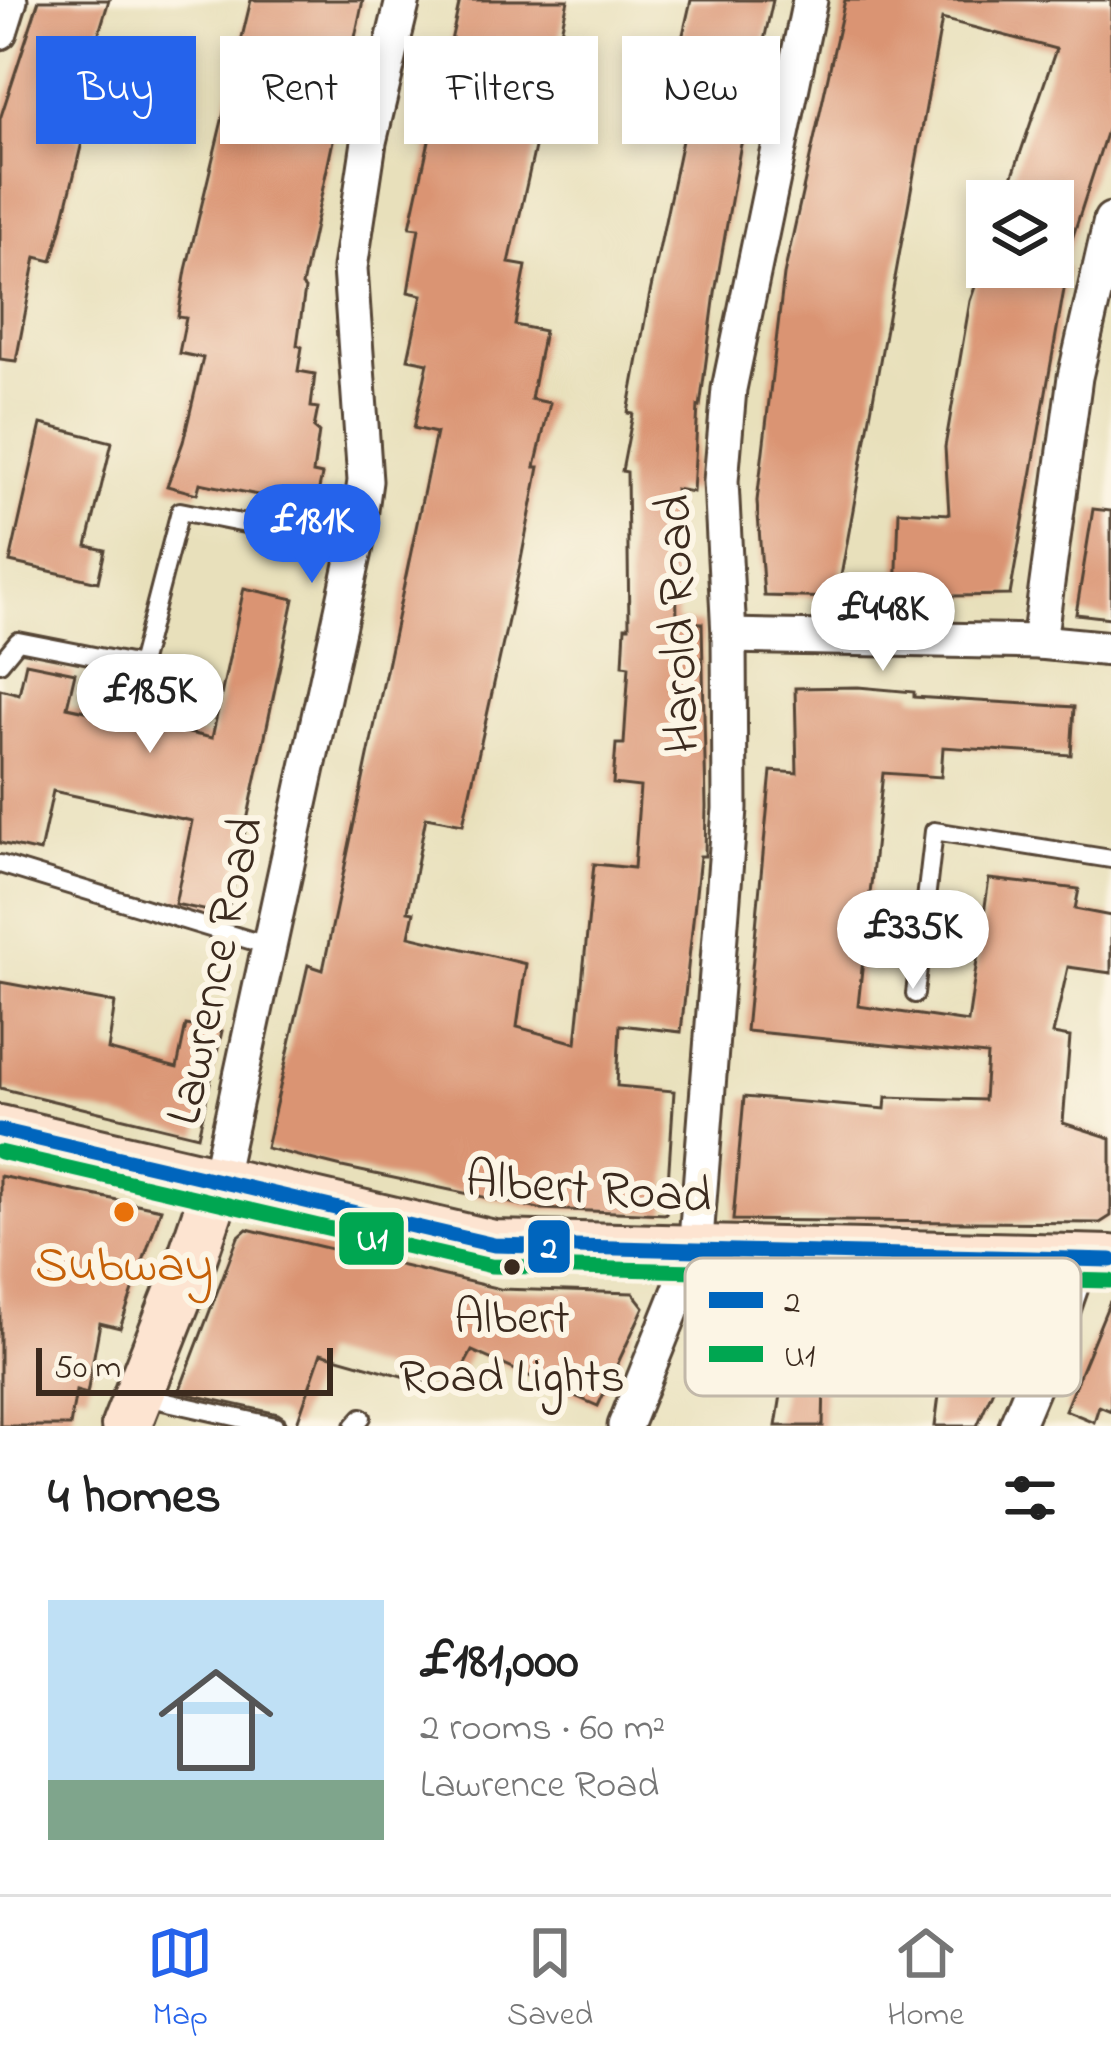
<!DOCTYPE html>
<html lang="en">
<head>
<meta charset="utf-8">
<style>
	body { margin:0; font-family:"Indie Flower",sans-serif; background:#f2f2f2; color:#222; height:100vh; display:flex; flex-direction:column; font-size:45px; white-space:nowrap }
	* { box-sizing:border-box; margin:0 }
	p { font-size:39px; color:#767676 }
	.icon { flex:none; width:66px; height:66px; fill:none; stroke:currentColor; stroke-width:2; stroke-linecap:round; stroke-linejoin:round }
	.map { position:relative; height:1426px; overflow:hidden }
	.drawer { display:flex; flex-direction:column; background:#fff; flex:1 }
	.drawer>* { flex:none }
	.banner { position:absolute; left:36px; top:36px; width:1041px; height:108px; display:flex; gap:24px }
	.tools { position:absolute; left:966px; top:180px; display:grid; gap:24px }
	.tools a { display:grid; place-items:center; width:108px; height:108px; border-radius:0px; background:#fff; box-shadow:0 6px 18px #0003; font-size:60px }
	.scale { position:absolute; left:36px; bottom:30px; width:297px; box-sizing:border-box; padding-left:12px; border:6px solid #3b2a1e; border-top:0; font-size:33px; line-height:42px; white-space:nowrap; color:#3b2a1e; -webkit-text-stroke:9px #fcf5e5; paint-order:stroke }
	.price { position:absolute; translate:-50% -102px; padding:0 27px; border-radius:42px; background:#fff; color:#222; font-size:39px; line-height:78px; filter:drop-shadow(0 3px 6px #0008) }
	.price::after { content:''; position:absolute; left:50%; top:72px; width:36px; height:27px; margin-left:-18px; background:inherit; clip-path:polygon(0 0,100% 0,50% 100%) }
	.price.selected { background:#2563eb; color:#fff }
	ul { padding:0; list-style:none }
	li { display:flex; align-items:center; gap:36px; height:300px; padding:0 48px }
	li span { display:grid; place-items:center; flex:none; width:336px; height:240px; border-radius:0px; color:#555 }
	li>.icon { margin-inline-start:auto }
	span .icon { width:144px; height:144px; fill:#fffc; stroke-width:1 }
	li b { font-size:51px }
	h2 { display:flex; justify-content:space-between; align-items:center; height:144px; padding:0 48px; font-size:51px }
	.chip { padding:0 42px; border-radius:0px; background:#fff; box-shadow:0 6px 18px #0003; font-size:42px; line-height:108px }
	.chip.selected { background:#2563eb; color:#fff }
	.menu { display:flex; justify-content:space-around; align-items:center; height:168px; border-top:3px solid #e0e0e0; background:#fff; font-size:33px; color:#767676 }
	.menu a { display:grid; justify-items:center; gap:6px }
	.menu .selected { color:#2563eb }
	.map>svg:first-child { display:block }
	.building { fill:#da9473 }
	.lines { fill:none; stroke-linecap:round; stroke-linejoin:round }
	.lane-casing { stroke:#554536; stroke-width:22 }
	.street-casing { stroke:#554536; stroke-width:39 }
	.secondary-casing { stroke:#554536; stroke-width:54 }
	.lane { stroke:#fff; stroke-width:16 }
	.street { stroke:#fff; stroke-width:33 }
	.secondary { stroke:#fde4d1; stroke-width:48 }
	.bus-1-casing { stroke:#fcf5e5; stroke-width:24 }
	.bus-2-casing { stroke:#fcf5e5; stroke-width:24 }
	.bus-1 { stroke:#0065bd; stroke-width:15 }
	.bus-2 { stroke:#00a651; stroke-width:15 }
	.food-dot { fill:#e8710a; stroke:#fcf5e5; stroke-width:4.5 }
	.bus-dot { fill:#3b2a1e; stroke:#fcf5e5; stroke-width:4.5 }
	.labels { text-anchor:middle; stroke-width:12; stroke-linejoin:round; paint-order:stroke }
	.bus-label { font-size:48px; fill:#3b2a1e; stroke:#fcf5e5 }
	.street-label { font-size:51px; fill:#3b2a1e; stroke:#fcf5e5 }
	.food-label { font-size:51px; fill:#c56008; stroke:#fcf5e5 }
	.key { fill:#fcf5e5; stroke:#c2b8a9; stroke-width:3 }
	.key-label { font-size:33px; fill:#3b2a1e }
	.line-badge { stroke:#fcf5e5; stroke-width:4.5 }
	.badge-label { font-size:33px; text-anchor:middle; font-weight:bold; fill:#fff }
</style>
</head>
<body>
<div class="map">
<svg width="1111" height="1426" viewBox="0 0 1111 1426">
	<rect width="100%" height="100%" fill="#fcf5e5"/>
	<filter id="ink" filterUnits="userSpaceOnUse"><feTurbulence type="fractalNoise" baseFrequency=".00833" numOctaves="2"/><feDisplacementMap in="SourceGraphic" scale="24" xChannelSelector="R" yChannelSelector="G"/><feConvolveMatrix kernelMatrix="1 2 1 2 8 2 1 2 1" color-interpolation-filters="sRGB"/></filter>
	<filter id="wash" filterUnits="userSpaceOnUse"><feTurbulence type="fractalNoise" baseFrequency=".004" numOctaves="4" result="noise"/><feDisplacementMap in="SourceGraphic" scale="48" xChannelSelector="R" yChannelSelector="G"/><feGaussianBlur stdDeviation="2.7" result="paint"/><feColorMatrix in="noise" values="0 0 0 0 0 0 0 0 0 0 0 0 0 0 0 0 0 1.4 0 .05"/><feComposite in="paint" operator="in"/></filter>
	<g filter="url(#wash)">
		<rect width="100%" height="100%" fill="#e8e0bb"/>
		<g id="blocks">
			<g class="building">
				<path d="M 39,0 L 109,0 L 68,134 L 83,138 L 61,229 L 52,261 L 36,257 L 16,361 L 0,359 L 0,119 Z"/>
				<path d="M 251,0 L 363,0 L 302,286 L 305,289 L 297,345 L 302,347 L 298,371 L 315,374 L 311,407 L 318,408 L 314,428 L 319,432 L 313,473 L 322,475 L 315,507 L 200,483 L 197,494 L 167,486 L 183,442 L 203,358 L 179,353 L 186,318 L 178,317 L 186,270 Z"/>
				<path d="M 460,0 L 568,0 L 509,263 L 526,266 L 515,325 L 544,331 L 531,399 L 550,403 L 535,467 L 539,467 L 518,575 L 463,824 L 426,817 L 408,911 L 414,912 L 409,936 L 526,964 L 517,1027 L 576,1043 L 594,864 L 634,868 L 640,787 L 613,784 L 616,744 L 624,744 L 629,666 L 623,665 L 625,627 L 629,627 L 627,472 L 622,471 L 633,414 L 628,413 L 649,298 L 685,126 L 663,121 L 691,0 L 773,0 L 740,149 L 715,293 L 700,407 L 698,406 L 693,492 L 675,489 L 677,622 L 702,623 L 706,806 L 705,856 L 700,856 L 681,1032 L 620,1025 L 617,1086 L 674,1091 L 666,1214 L 539,1209 L 342,1167 L 266,1148 L 308,965 L 323,970 L 436,433 L 414,428 L 428,363 L 408,359 L 422,295 L 408,292 L 419,228 L 410,227 Z"/>
				<path d="M 845,0 L 1111,0 L 1111,118 L 1063,267 L 1068,267 L 1010,595 L 896,597 L 899,511 L 949,514 L 945,447 L 970,301 L 982,267 L 1053,267 L 1053,201 L 1004,201 L 1056,49 L 942,19 L 837,598 L 764,596 L 757,501 L 784,275 Z"/>
				<path d="M 41,424 L 112,442 L 87,546 L 105,550 L 98,582 L 10,562 Z"/>
				<path d="M 1093,509 L 1111,511 L 1111,618 L 1076,614 Z"/>
				<path d="M 244,588 L 294,599 L 227,915 L 175,904 L 192,821 L 53,791 L 40,852 L 0,843 L 0,689 L 19,694 L 26,663 L 75,673 L 67,707 L 212,738 Z"/>
				<path d="M 858,687 L 914,692 L 914,697 L 1074,707 L 1071,755 L 943,747 L 941,777 L 883,773 L 858,1006 L 968,1022 L 989,879 L 1079,889 L 1075,909 L 1111,916 L 1111,973 L 1068,967 L 1053,1034 L 1070,1037 L 1063,1123 L 1111,1138 L 1111,1216 L 1100,1223 L 733,1220 L 744,1097 L 885,1109 L 886,1097 L 984,1100 L 987,1055 L 746,1031 L 771,771 L 797,773 L 795,688 Z"/>
				<path d="M 0,982 L 115,1003 L 108,1050 L 177,1068 L 186,1025 L 222,1031 L 198,1136 L 0,1088 Z"/>
				<path d="M 0,1176 L 161,1209 L 120,1328 L 100,1323 L 87,1394 L 76,1391 L 70,1426 L 0,1426 Z"/>
				<path d="M 247,1229 L 500,1289 L 633,1293 L 644,1307 L 598,1406 L 472,1351 L 451,1390 L 321,1353 L 296,1426 L 287,1426 L 284,1418 L 278,1414 L 179,1392 L 238,1237 Z"/>
				<path d="M 715,1292 L 1031,1302 L 977,1426 L 935,1426 L 940,1388 L 927,1386 L 927,1380 L 867,1372 L 865,1385 L 824,1383 L 823,1426 L 776,1426 L 785,1370 L 746,1365 L 746,1357 L 693,1350 Z"/>
				<path d="M 1110,1301 L 1111,1411 L 1099,1406 L 1094,1422 L 1065,1410 Z"/>
			</g>
		</g>
	</g>
	<g filter="url(#ink)">
		<use href="#blocks" fill-opacity="0" stroke="#554536" stroke-width="3"/>
		<g class="lines">
			<g class="lane-casing">
				<g id="lane">
					<path d="M 0,663 L 18,641 L 140,665 L 180,511 L 356,546"/>
					<path d="M 0,864 L 269,946"/>
					<path d="M 915,994 L 934,831 L 1111,859"/>
					<path d="M 145,1397 L 275,1426"/>
					<path d="M 354,1426 L 362,1417"/>
				</g>
			</g>
			<g class="street-casing">
				<g id="street">
					<path d="M 0,32 L 10,0"/>
					<path d="M 729,636 L 1039,642 L 1111,649"/>
					<path d="M 1039,642 L 1075,377 L 1111,220"/>
					<path d="M 218,1182 L 356,546 L 365,481 L 350,268 L 369,142 L 403,0"/>
					<path d="M 625,1426 L 695,1252 L 730,809 L 729,636 L 721,481 L 729,389 L 810,0"/>
					<path d="M 1016,1426 L 1053,1338 L 1081,1258"/>
				</g>
			</g>
			<g class="secondary-casing">
				<g id="secondary">
					<path d="M 0,1130 L 494,1245 L 1111,1260"/>
					<path d="M 126,1426 L 189,1267 L 218,1182"/>
				</g>
			</g>
			<use href="#lane" class="lane"/>
			<use href="#street" class="street"/>
			<use href="#secondary" class="secondary"/>
			<g class="bus-1-casing">
				<path id="bus-1" d="M 0,1130 L 494,1245 L 1111,1260"/>
			</g>
			<g class="bus-2-casing">
				<path id="bus-2" d="M 0,1152 L 491,1266 L 1110,1281"/>
			</g>
			<use href="#bus-1" class="bus-1"/>
			<use href="#bus-2" class="bus-2"/>
		</g>
	</g>
	<circle class="food-dot" cx="124" cy="1212" r="12"/>
	<circle class="bus-dot" cx="512" cy="1267" r="10"/>
	<g class="labels">
		<g class="bus-label">
			<text x="512" y="1332">Albert<tspan x="512" dy="59">Road Lights</tspan></text>
		</g>
		<g class="street-label">
			<text transform="translate(675 624) rotate(-92)" y="18">Harold Road</text>
			<text transform="translate(212 970) rotate(-78)" y="18">Lawrence Road</text>
			<text transform="translate(589 1185) rotate(4)" y="18">Albert Road</text>
		</g>
		<g class="food-label">
			<text x="124" y="1280">Subway</text>
		</g>
	</g>
	<rect x="685" y="1258" width="396" height="138" rx="18" class="key"/>
	<rect x="709" y="1292" width="54" height="16" fill="#0065bd"/>
	<rect x="709" y="1346" width="54" height="16" fill="#00a651"/>
	<g class="key-label">
		<text x="784" y="1312">2</text>
		<text x="784" y="1366">U1</text>
	</g>
	<g class="line-badge">
		<rect x="337" y="1210" width="69" height="57" rx="12" fill="#00a651"/>
		<rect x="526" y="1218" width="46" height="57" rx="12" fill="#0065bd"/>
	</g>
	<g class="badge-label">
		<text x="372" y="1250">U1</text>
		<text x="549" y="1258">2</text>
	</g>
</svg>
<div class="tools">
<a><svg class="icon" aria-label="layers" viewBox="0 0 24 24"><path d="M12 4l9 5-9 5-9-5zM3 14l9 5 9-5"/></svg></a>
</div>
<div class="scale">50 m</div>
<b class="price selected" style="left:312px;top:586px">£181K</b>
<b class="price" style="left:883px;top:674px">£448K</b>
<b class="price" style="left:150px;top:756px">£185K</b>
<b class="price" style="left:913px;top:992px">£335K</b>
<div class="banner">
<a class="chip selected">Buy</a>
<a class="chip">Rent</a>
<a class="chip">Filters</a>
<a class="chip">New</a>
</div>
</div>
<section class="drawer">
<h2>4 homes<svg class="icon" aria-label="filters" viewBox="0 0 24 24"><path d="M4 7h16M4 17h16"/><circle cx="9" cy="7" r="2"/><circle cx="15" cy="17" r="2"/></svg></h2>
<ul>
<li><span style="background:linear-gradient(#bfe0f5 75%,#7fa58c 0)"><svg class="icon" aria-label="home" viewBox="0 0 24 24"><path d="M3 11l9-7 9 7M6 9v11h12V9"/></svg></span><div><b>£181,000</b><p>2 rooms · 60 m²</p><p>Lawrence Road</p></div></li>
</ul>
</section>
<nav class="menu">
<a class="selected"><svg class="icon" aria-label="map" viewBox="0 0 24 24"><path d="M3 6l6-2 6 2 6-2v14l-6 2-6-2-6 2zM9 4v14M15 6v14"/></svg>Map</a>
<a><svg class="icon" aria-label="saved" viewBox="0 0 24 24"><path d="M7 4h10v16l-5-4-5 4z"/></svg>Saved</a>
<a><svg class="icon" aria-label="home" viewBox="0 0 24 24"><path d="M3 11l9-7 9 7M6 9v11h12V9"/></svg>Home</a>
</nav>
</body>
</html>
